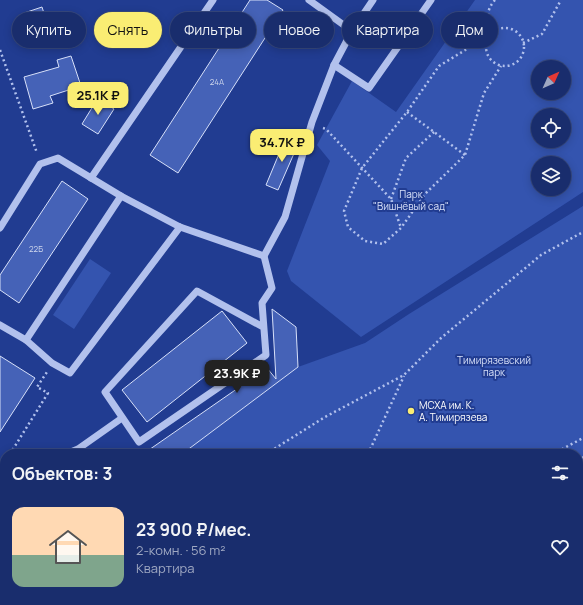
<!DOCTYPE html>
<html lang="ru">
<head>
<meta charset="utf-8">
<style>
	body { margin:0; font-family:Manrope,sans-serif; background:#263975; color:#f1f3f6; height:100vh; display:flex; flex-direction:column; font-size:15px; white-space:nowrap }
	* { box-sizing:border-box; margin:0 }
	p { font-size:13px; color:#9fa8c2 }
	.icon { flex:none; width:22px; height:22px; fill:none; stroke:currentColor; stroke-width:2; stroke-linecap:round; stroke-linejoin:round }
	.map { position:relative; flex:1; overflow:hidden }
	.drawer { position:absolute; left:0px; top:449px; width:583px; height:156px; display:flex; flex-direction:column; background:#192d6d; border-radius:16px 16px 0 0; box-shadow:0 2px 10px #0003,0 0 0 1px #374980 }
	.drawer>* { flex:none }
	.hud { position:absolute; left:12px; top:12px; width:559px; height:36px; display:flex; gap:8px }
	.needle { width:26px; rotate:45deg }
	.fabs { position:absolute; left:531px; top:60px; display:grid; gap:8px }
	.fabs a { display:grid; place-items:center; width:40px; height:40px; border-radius:50%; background:#192d6d; box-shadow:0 2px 10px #0003,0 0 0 1px #374980; font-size:20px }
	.price { position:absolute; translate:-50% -34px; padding:0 9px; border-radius:8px; background:#faed73; color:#111; font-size:13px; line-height:26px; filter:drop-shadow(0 1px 2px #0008) }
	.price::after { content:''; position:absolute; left:50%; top:24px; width:12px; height:9px; margin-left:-6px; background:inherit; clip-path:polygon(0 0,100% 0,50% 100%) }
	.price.current { background:#222; color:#fff }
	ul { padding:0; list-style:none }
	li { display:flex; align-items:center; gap:12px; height:100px; padding:0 12px }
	li span { display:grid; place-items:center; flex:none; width:112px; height:80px; border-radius:12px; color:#555 }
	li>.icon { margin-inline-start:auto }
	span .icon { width:48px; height:48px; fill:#fffc; stroke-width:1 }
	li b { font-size:17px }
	h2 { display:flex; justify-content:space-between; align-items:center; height:48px; padding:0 12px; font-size:17px }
	.pill { padding:0 14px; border-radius:18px; background:#192d6d; box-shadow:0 2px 10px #0003,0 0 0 1px #374980; font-size:14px; line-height:36px }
	.pill.current { background:#faed73; color:#111 }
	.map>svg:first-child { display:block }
	.green { fill:#3454af; fill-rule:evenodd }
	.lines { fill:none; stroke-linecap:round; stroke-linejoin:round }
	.stream { stroke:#a6b9ee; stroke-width:5.5 }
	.building { fill:#4562b7; stroke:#d7e0f9 }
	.path { stroke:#b2c1ed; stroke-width:2.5; stroke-dasharray:2 3; stroke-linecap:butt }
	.minor { stroke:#b2c1ed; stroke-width:7 }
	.poi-dot { fill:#faed73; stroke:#213c91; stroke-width:1.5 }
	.labels { text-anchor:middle; stroke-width:4; stroke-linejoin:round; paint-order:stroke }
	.number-label { font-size:8px; fill:#d0d8ed }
	.park-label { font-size:10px; fill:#d7e0f9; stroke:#213c91 }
	.poi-label { font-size:10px; fill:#fff; stroke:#213c91; text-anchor:start }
</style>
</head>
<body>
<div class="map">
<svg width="583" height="605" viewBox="0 0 583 605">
	<rect width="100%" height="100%" fill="#213c91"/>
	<g class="green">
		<path d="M 475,0 L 583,0 L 583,192 L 361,337 L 291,281 L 287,271 L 330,161 L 317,145 L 352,81 L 396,112 ZM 538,67 L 564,67 L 564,93 L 538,93 ZM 538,115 L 564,115 L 564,141 L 538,141 ZM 538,163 L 564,163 L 564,189 L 538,189 Z"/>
		<path d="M 583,206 L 583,605 L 4,605 L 8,600 L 578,600 L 578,454 L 182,454 L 298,367 L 365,343 L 409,314 Z"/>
		<path d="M 90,259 L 111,273 L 74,329 L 53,315 Z"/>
	</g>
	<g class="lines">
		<path class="stream" d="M 578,461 L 583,459"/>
	</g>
	<g class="building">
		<path d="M 250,0 L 267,0 L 283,10 L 178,173 L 150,155 Z"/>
		<path d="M 42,7 L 48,26 L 30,31 L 24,13 Z"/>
		<path d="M 71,56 L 81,86 L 50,96 L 53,103 L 33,109 L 24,77 L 59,67 L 57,60 Z"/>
		<path d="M 98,98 L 114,109 L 98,134 L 82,124 Z"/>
		<path d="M 286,137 L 299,142 L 278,190 L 266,185 Z"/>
		<path d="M 62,181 L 88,199 L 19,303 L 0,290 L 0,275 Z"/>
		<path d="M 272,309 L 296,327 L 298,367 L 182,454 L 143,454 L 267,368 L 276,379 Z"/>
		<path d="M 222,311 L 247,343 L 147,422 L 122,390 Z"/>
		<path d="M 0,356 L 35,378 L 0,432 Z"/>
	</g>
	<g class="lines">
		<g class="path">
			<path d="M 495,0 C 485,11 487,22 490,35 L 439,66 L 407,112 L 362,168 L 344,211 L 348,227 L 365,241 L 383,244 L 401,228 L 425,194 L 465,155 L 484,93 L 501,66"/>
			<circle cx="505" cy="47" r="19"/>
			<path d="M 523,43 L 542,34 L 561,0"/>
			<path d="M 0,50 L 37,153"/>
			<path d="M 407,112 L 465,155"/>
			<path d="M 323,128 L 326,129 L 391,199 L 401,228"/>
			<path d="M 391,199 L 406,158 L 434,132"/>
			<path d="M 10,454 L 48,393 L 37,387 L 47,372"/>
			<path d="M 266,454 L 325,417 L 404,375 L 441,338 L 541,255 L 583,232"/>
			<path d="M 368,454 L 404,376"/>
			<path d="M 553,454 L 583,438"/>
			<path d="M 0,469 L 5,461"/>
			<path d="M 510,600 L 520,605"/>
			<path d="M 33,605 L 37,600"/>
			<path d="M 246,605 L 251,600"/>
			<path d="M 255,605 L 258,600"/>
		</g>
		<g class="minor">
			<path d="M 309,0 L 352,31 L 373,0"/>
			<path d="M 334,65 L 369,88 L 431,0"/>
			<path d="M 91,178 L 213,0"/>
			<path d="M 121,196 L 180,227 L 264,256 L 285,217 L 312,122 L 334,65 L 352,31"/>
			<path d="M 0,228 L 40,164 L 58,158 L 121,196 L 26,340 L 0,325"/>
			<path d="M 263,327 L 197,291 L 105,392 L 139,442 L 266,355 L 262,303 L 272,288 L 264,256"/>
			<path d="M 26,340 L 52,363 L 70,373 L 180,227"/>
			<path d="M 66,454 L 78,449 L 122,418"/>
			<path d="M 0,549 L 5,542"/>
		</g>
	</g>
	<circle class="poi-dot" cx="411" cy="411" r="4"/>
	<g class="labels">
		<g class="number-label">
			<text x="217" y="85">24А</text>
			<text x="36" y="252">22Б</text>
		</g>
		<g class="park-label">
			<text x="411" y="198">Парк<tspan x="411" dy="12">"Вишнёвый сад"</tspan></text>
			<text x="494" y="364">Тимирязевский<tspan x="494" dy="12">парк</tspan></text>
		</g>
		<g class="poi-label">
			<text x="419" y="409">МСХА им. К.<tspan x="419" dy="12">А. Тимирязева</tspan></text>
		</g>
	</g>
</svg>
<div class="fabs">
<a><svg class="needle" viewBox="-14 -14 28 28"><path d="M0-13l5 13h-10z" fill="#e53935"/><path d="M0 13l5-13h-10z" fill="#9fa8c2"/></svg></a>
<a><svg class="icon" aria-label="locate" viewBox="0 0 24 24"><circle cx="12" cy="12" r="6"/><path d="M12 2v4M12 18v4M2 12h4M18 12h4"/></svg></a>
<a><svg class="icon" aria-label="layers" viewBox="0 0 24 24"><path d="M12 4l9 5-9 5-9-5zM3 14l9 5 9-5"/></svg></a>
</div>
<b class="price" style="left:98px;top:116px">25.1K ₽</b>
<b class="price" style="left:282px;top:163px">34.7K ₽</b>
<b class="price current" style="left:237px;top:394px">23.9K ₽</b>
<div class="hud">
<a class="pill">Купить</a>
<a class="pill current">Снять</a>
<a class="pill">Фильтры</a>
<a class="pill">Новое</a>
<a class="pill">Квартира</a>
<a class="pill">Дом</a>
</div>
<section class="drawer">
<h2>Объектов: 3<svg class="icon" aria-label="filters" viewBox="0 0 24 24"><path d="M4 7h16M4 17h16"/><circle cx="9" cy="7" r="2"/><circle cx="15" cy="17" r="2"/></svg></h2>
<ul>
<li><span style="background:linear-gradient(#ffd9b3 60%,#7fa58c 0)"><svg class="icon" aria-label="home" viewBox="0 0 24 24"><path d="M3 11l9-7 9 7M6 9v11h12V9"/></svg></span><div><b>23 900 ₽/мес.</b><p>2-комн. · 56 m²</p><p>Квартира</p></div><svg class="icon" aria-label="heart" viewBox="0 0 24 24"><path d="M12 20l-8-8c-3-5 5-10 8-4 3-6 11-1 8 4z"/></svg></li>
</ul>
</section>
</div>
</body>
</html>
